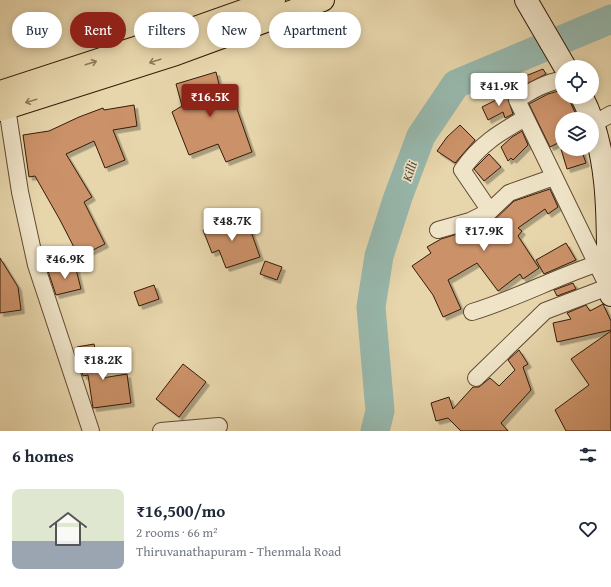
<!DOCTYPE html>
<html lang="en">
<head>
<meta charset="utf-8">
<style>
	body { margin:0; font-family:"Gentium Book Plus",serif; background:#f6f6f7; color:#1f2937; height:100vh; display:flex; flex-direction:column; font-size:15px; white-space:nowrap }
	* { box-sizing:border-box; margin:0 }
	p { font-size:13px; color:#747a83 }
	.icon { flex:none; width:22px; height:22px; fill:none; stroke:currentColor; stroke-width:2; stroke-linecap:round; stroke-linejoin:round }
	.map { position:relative; height:431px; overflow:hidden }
	.drawer { display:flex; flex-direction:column; background:#fff; flex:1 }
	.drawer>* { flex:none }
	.top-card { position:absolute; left:12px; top:12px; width:400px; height:36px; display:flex; gap:8px }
	.tools { position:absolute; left:555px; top:60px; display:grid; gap:8px }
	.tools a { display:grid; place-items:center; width:44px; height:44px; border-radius:50%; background:#fff; box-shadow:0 2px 10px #0003; font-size:20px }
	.price { position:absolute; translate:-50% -34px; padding:0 9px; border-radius:4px; background:#fff; color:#222; font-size:13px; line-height:26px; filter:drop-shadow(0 1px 2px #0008) }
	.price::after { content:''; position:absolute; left:50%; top:24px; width:12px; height:9px; margin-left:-6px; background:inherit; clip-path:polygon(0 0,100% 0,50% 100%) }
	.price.active { background:#8f2418; color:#fff }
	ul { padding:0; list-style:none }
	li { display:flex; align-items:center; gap:12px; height:100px; padding:0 12px }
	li+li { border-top:1px solid #e0e1e3 }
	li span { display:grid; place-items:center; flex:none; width:112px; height:80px; border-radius:8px; color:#555 }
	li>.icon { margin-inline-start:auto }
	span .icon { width:48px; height:48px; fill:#fffc; stroke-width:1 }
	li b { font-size:17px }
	h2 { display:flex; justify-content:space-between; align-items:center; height:48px; padding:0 12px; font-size:17px }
	.tag { padding:0 14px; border-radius:18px; background:#fff; box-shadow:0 2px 10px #0003; font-size:14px; line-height:36px }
	.tag.active { background:#8f2418; color:#fff }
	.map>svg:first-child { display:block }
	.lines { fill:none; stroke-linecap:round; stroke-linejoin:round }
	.river { stroke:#97b8ad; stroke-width:29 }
	.building { fill:#cb9167; stroke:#341c09; filter:url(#shadow) }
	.street-casing { stroke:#614a32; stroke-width:18 }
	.secondary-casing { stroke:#341c09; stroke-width:24 }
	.primary-casing { stroke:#341c09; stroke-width:24 }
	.street { stroke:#efe4c8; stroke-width:16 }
	.secondary { stroke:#efe4c8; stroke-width:22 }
	.primary { stroke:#e7d5ab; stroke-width:22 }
	.oneway { stroke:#8e785a }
	.labels { text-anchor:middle; stroke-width:3.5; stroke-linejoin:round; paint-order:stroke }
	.water-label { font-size:13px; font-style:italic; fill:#524b3a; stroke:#efe4c8 }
</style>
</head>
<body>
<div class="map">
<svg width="611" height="431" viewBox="0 0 611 431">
	<defs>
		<filter id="shadow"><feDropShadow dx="3.5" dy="3.5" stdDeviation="0" flood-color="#0004"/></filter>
	</defs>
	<rect width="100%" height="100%" fill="#e7d5ab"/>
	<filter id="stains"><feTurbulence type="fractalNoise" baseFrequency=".005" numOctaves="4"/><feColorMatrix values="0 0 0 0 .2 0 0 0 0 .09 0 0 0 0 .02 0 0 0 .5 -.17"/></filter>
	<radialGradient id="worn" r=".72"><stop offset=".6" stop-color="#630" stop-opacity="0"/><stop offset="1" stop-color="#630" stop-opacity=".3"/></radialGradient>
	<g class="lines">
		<path class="river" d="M 375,431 L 380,411 L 371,307 L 379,256 L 398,197 L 421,136 L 456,84 L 611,19"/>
	</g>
	<g class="building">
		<path d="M 543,69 L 546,74 L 517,89 L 513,81 Z"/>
		<path d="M 216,72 L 221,92 L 230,89 L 252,152 L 226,162 L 218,144 L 189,155 L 172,112 L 182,106 L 176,84 Z"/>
		<path d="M 514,90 L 509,95 L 508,99 L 513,114 L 505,118 L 503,112 L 488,120 L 482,107 L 498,99 L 497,97 Z"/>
		<path d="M 562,90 L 562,97 L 568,97 L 578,119 L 562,119 L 562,141 L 550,147 L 529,104 L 548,94 Z"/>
		<path d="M 134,105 L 137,126 L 113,130 L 125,160 L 105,168 L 94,141 L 66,154 L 92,197 L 84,202 L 105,244 L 79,257 L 60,220 L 35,176 L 29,177 L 23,135 L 49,131 L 79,117 L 103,108 L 104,110 Z"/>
		<path d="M 460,125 L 475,140 L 455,163 L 437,151 L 447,137 Z"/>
		<path d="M 522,131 L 528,145 L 513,160 L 511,158 L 508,161 L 501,147 L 512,137 Z"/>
		<path d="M 561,149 L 581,149 L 586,163 L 567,169 Z"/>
		<path d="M 489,154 L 501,167 L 484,181 L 474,169 Z"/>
		<path d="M 550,189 L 558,207 L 548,214 L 545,209 L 518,228 L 522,231 L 518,236 L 539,268 L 523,279 L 520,274 L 498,291 L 477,263 L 448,280 L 461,309 L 443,317 L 433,295 L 412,266 L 431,253 L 427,247 L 441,239 L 464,232 L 467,237 L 485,229 L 514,201 Z"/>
		<path d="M 239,216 L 244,227 L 249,226 L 260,257 L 226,268 L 219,250 L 212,253 L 203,230 Z"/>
		<path d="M 566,243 L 576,260 L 544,274 L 536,260 Z"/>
		<path d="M 0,258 L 18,287 L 21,310 L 0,313 Z"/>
		<path d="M 265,261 L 282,267 L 277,280 L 260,274 Z"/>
		<path d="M 75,265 L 81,289 L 56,295 L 48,271 Z"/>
		<path d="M 573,283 L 576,289 L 557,296 L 554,290 Z"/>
		<path d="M 154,285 L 159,299 L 139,306 L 134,292 Z"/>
		<path d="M 603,304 L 611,321 L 611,330 L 557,342 L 553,323 L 571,319 L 567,313 L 586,305 L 590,311 Z"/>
		<path d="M 611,331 L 611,431 L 566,431 L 555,410 L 589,385 L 571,359 Z"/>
		<path d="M 94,344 L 102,378 L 127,374 L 131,403 L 93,408 L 88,375 L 83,376 L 77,347 Z"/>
		<path d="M 519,350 L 528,364 L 523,367 L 531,390 L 501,423 L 508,431 L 461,431 L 448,418 L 436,421 L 431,403 L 449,397 L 453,409 L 473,387 L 479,387 L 490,378 L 499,386 L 515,370 L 508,360 Z"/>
		<path d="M 183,364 L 206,382 L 179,417 L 156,399 Z"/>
	</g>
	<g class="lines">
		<g class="street-casing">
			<g id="street">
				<path d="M 7,108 L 20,192 L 36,265 L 91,431"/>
				<path d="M 595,123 L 611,114"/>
				<path d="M 490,211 L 462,170 C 480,144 499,133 525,118"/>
				<path d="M 438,230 L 470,221 L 490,211 L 509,193 L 554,177"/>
				<path d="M 472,312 C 515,299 554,278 596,264"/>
				<path d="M 476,378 L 545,311 L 608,287 L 517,100 C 531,91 546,82 562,80"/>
				<path d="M 161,431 L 219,426"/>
			</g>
		</g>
		<g class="secondary-casing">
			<g id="secondary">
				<path d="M 526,0 L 565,67"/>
				<path d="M 582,97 C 611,154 608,224 608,287 L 611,295"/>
			</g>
		</g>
		<g class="primary-casing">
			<g id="primary">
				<path d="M 0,92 L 169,37 L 274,0"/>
				<path d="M 0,110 L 176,54 L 323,0"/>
			</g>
		</g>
		<use href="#street" class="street"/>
		<use href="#secondary" class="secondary"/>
		<use href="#primary" class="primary"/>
	</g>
	<defs><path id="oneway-shaft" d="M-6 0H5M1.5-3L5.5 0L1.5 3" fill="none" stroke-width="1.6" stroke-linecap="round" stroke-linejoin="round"/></defs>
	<g class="oneway">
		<use href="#oneway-shaft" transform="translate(155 61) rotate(162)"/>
		<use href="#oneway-shaft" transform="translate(91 63) rotate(-18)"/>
		<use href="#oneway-shaft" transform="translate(31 101) rotate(163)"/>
	</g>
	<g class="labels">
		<g class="water-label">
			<text transform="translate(409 171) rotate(-71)" y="5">Killi</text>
		</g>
	</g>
	<rect width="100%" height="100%" filter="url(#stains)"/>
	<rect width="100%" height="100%" fill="url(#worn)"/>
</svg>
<div class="tools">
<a><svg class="icon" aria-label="locate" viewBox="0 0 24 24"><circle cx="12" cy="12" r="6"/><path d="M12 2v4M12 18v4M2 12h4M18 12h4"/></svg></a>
<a><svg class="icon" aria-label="layers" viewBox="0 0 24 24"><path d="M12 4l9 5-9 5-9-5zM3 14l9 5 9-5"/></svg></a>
</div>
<b class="price" style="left:499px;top:107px">₹41.9K</b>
<b class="price active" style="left:210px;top:118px">₹16.5K</b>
<b class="price" style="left:232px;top:242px">₹48.7K</b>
<b class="price" style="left:484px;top:252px">₹17.9K</b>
<b class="price" style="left:65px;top:280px">₹46.9K</b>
<b class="price" style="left:103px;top:381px">₹18.2K</b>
<div class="top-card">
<a class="tag">Buy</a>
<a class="tag active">Rent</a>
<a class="tag">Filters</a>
<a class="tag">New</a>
<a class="tag">Apartment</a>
</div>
</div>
<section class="drawer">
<h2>6 homes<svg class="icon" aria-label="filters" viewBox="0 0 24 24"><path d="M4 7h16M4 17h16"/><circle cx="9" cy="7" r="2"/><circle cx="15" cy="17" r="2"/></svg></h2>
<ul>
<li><span style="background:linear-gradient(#dfe7d0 65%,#9aa5b1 0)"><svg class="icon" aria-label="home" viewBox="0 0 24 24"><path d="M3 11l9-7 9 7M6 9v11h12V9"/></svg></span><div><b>₹16,500/mo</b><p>2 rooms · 66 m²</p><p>Thiruvanathapuram - Thenmala Road</p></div><svg class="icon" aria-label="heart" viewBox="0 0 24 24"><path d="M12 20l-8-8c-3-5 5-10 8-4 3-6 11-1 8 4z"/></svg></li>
</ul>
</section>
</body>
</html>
